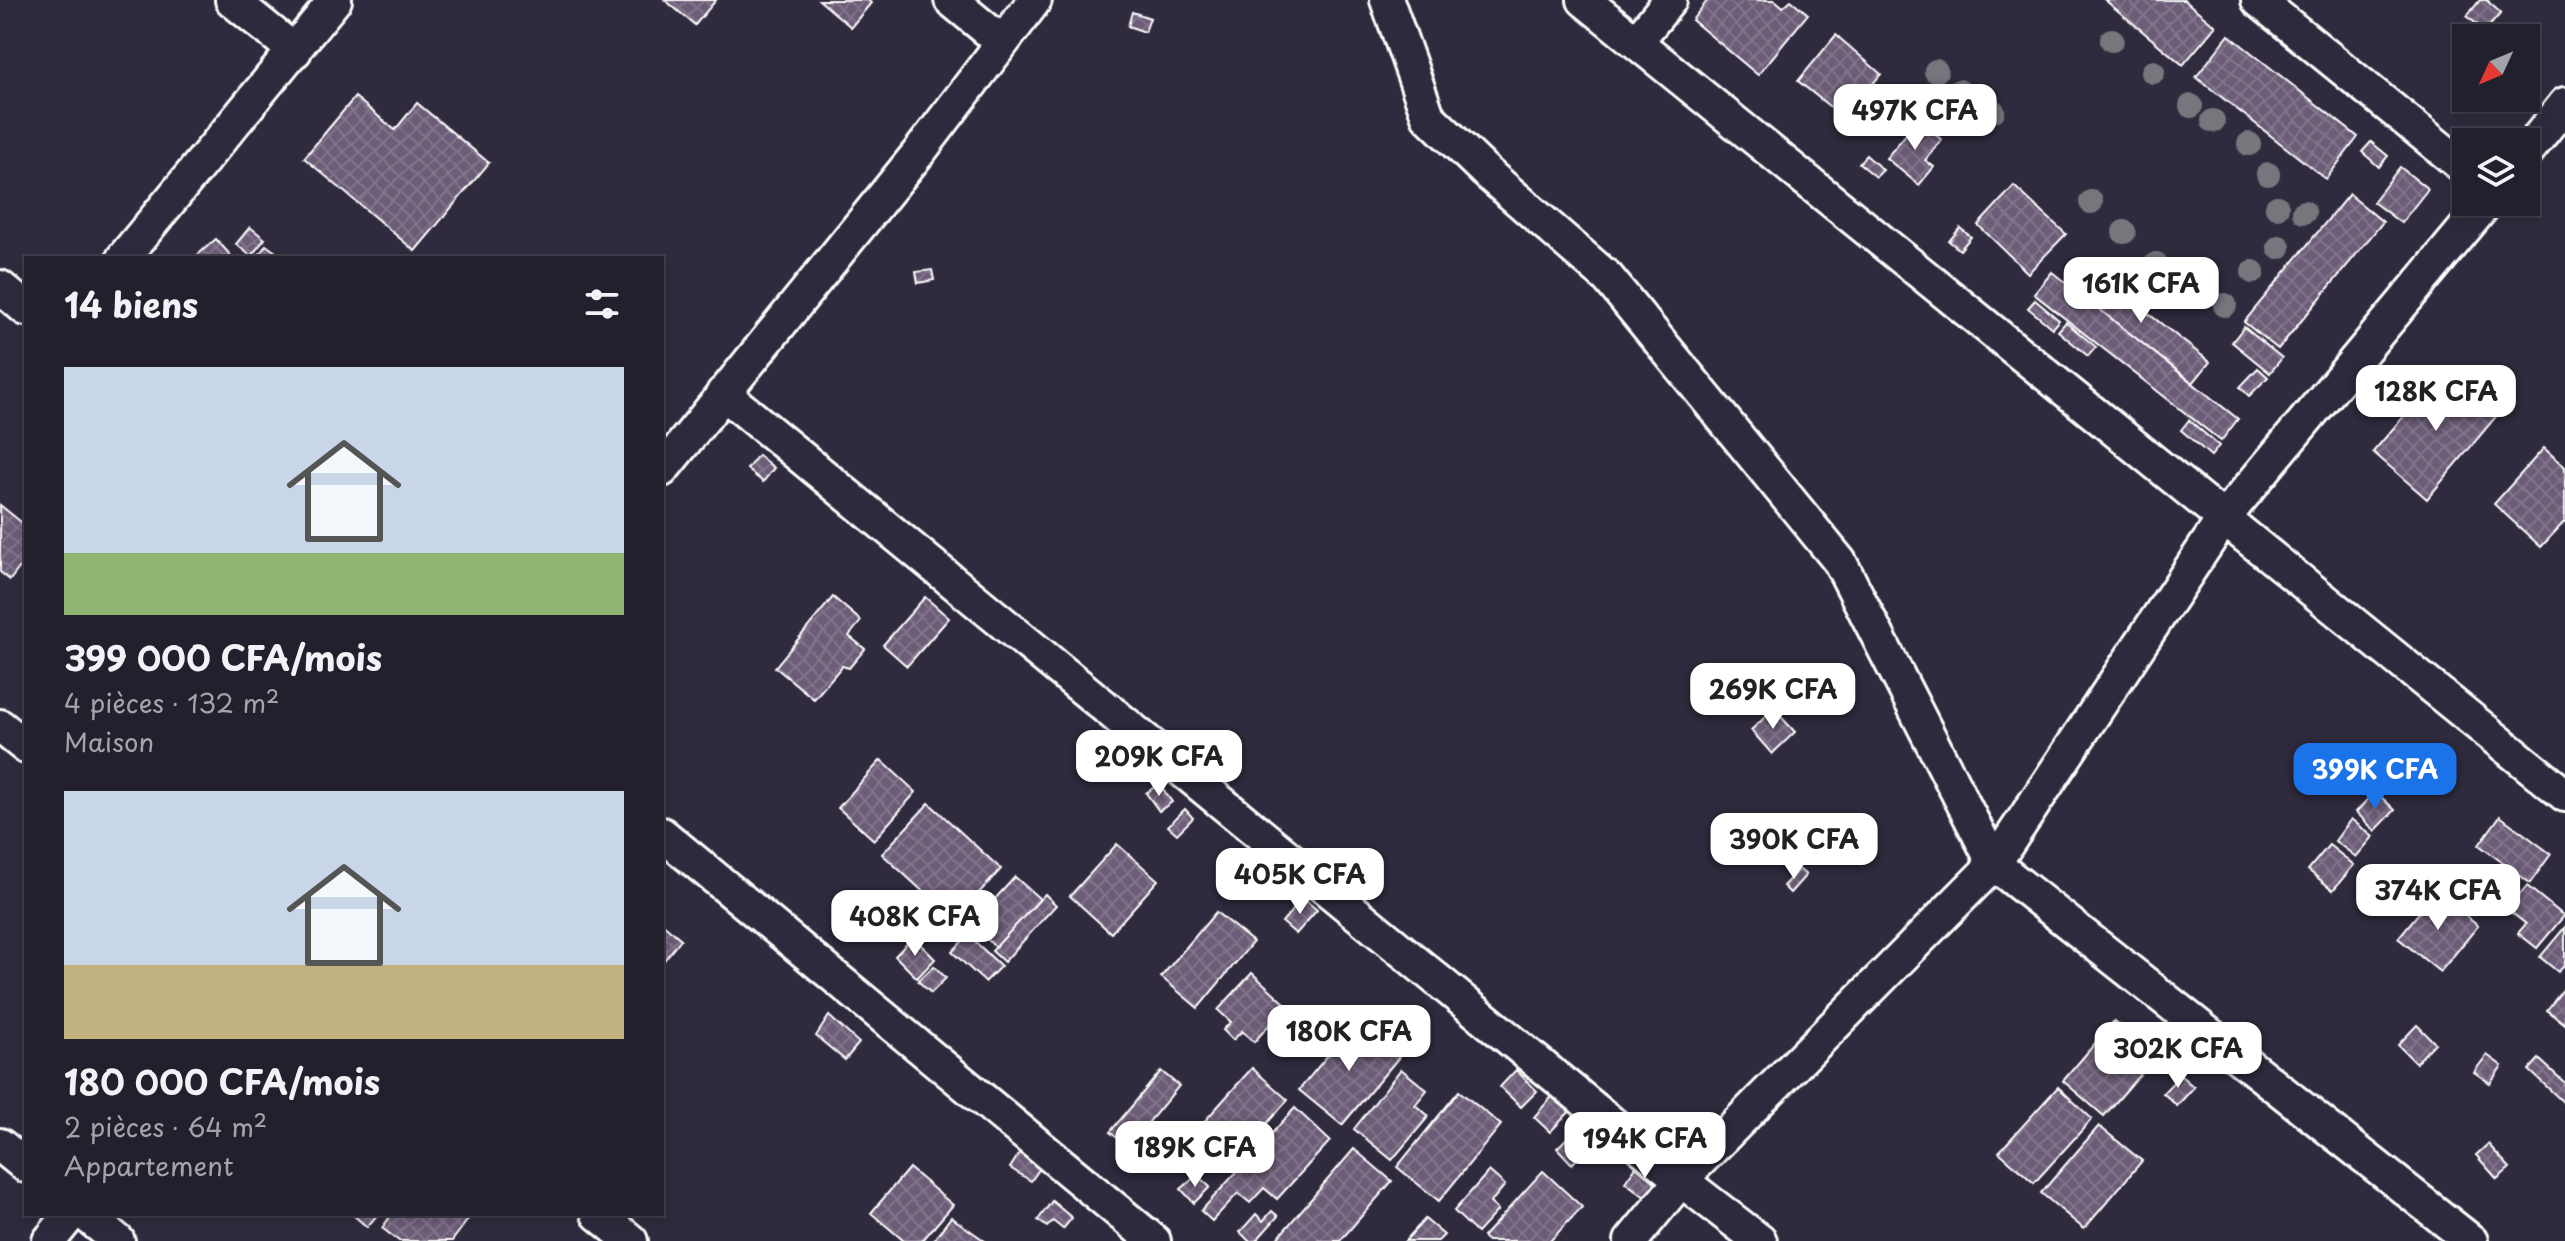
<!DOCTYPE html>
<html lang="fr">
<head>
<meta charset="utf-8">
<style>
	body { margin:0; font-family:"Playpen Sans",sans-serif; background:#2b2836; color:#f1f3f6; height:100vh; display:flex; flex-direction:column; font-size:30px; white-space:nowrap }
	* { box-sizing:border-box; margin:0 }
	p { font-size:26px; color:#a3a3aa }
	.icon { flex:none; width:44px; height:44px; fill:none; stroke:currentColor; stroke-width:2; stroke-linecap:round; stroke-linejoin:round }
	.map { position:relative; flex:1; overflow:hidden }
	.details { position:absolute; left:24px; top:256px; width:640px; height:960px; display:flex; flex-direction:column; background:#23202e; border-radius:0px; box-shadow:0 4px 12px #0003,0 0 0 2px #403e4a }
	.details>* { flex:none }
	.needle { width:52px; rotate:226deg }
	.controls { position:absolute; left:2452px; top:24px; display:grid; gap:16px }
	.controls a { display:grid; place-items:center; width:88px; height:88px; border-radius:0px; background:#23202e; box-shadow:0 4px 12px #0003,0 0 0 2px #403e4a; font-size:40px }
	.price { position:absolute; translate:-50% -68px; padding:0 18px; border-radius:16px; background:#fff; color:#222; font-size:26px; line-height:52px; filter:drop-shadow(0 2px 4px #0008) }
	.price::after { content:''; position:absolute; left:50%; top:48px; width:24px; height:18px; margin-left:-12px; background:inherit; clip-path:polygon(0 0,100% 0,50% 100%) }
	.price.on { background:#1a73e8; color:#fff }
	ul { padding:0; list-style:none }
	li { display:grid; align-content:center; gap:16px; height:424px; padding:0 40px }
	li span { display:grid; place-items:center; height:248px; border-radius:0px; color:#555 }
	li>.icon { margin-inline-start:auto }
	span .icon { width:144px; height:144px; fill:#fffc; stroke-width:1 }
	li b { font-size:34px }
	h2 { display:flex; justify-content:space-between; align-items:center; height:96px; padding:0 40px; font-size:34px }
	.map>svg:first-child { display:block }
	.building { fill:url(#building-cross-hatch); stroke:#fff; stroke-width:2 }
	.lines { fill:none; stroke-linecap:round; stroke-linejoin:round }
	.minor-casing { stroke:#fff; stroke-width:38 }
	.minor { stroke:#2f2a3d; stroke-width:32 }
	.tree { fill:#75777d }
</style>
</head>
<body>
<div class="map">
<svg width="2565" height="1241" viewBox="0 0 2565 1241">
	<defs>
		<pattern id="building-cross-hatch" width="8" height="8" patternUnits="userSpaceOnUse" patternTransform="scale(2)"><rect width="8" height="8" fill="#6c5c77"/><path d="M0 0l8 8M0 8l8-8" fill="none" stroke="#82748b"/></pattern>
	</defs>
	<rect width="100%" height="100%" fill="#2f2a3d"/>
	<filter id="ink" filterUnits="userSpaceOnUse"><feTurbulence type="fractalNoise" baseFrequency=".0125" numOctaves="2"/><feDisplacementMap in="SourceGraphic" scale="16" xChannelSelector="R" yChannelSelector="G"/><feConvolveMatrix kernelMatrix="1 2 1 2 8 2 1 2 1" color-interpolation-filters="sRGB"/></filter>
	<g filter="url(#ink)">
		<g class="building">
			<path d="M 665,0 L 716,0 L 695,25 Z"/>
			<path d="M 819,0 L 868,0 L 871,3 L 851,27 Z"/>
			<path d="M 1708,0 L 1775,0 L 1783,7 L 1791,0 L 1808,14 L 1758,75 L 1692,20 Z"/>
			<path d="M 2105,0 L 2184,0 L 2216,26 L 2183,65 Z"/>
			<path d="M 2480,0 L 2486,0 L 2501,13 L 2485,31 L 2467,16 Z"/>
			<path d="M 1132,12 L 1150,18 L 1145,32 L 1128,26 Z"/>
			<path d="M 1836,35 L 1881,74 L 1844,118 L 1798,81 Z"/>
			<path d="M 2229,35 L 2358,137 L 2326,179 L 2196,77 Z"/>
			<path d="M 355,97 L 395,130 L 417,103 L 489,163 L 415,251 L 304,158 Z"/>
			<path d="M 1918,120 L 1942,140 L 1925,160 L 1934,167 L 1919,185 L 1886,158 Z"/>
			<path d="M 2371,142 L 2388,156 L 2379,167 L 2362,152 Z"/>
			<path d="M 1866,155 L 1883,170 L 1876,177 L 1859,163 Z"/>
			<path d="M 2400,167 L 2428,189 L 2401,223 L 2373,202 Z"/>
			<path d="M 2014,186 L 2066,234 L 2028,273 L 1978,225 Z"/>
			<path d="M 2349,194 L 2383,222 L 2278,349 L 2244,322 Z"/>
			<path d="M 250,227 L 265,239 L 251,256 L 236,244 Z"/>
			<path d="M 1960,228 L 1971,237 L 1960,250 L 1949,241 Z"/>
			<path d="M 216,239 L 233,258 L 196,258 L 195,257 Z"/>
			<path d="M 266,245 L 284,258 L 257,258 Z"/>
			<path d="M 2089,267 L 2210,362 L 2193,383 L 2072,288 Z"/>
			<path d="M 932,270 L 934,280 L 918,283 L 916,272 Z"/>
			<path d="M 2052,272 L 2238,419 L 2221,441 L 2034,294 Z"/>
			<path d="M 2035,300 L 2059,320 L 2052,328 L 2028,308 Z"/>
			<path d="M 2066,322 L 2096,347 L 2088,356 L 2058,331 Z"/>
			<path d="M 2244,327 L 2282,358 L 2270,373 L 2232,342 Z"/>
			<path d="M 2258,368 L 2268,377 L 2249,396 L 2240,387 Z"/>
			<path d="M 2445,368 L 2499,413 L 2427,499 L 2373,452 Z"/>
			<path d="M 2189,420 L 2219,446 L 2211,456 L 2181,430 Z"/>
			<path d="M 2544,448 L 2565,467 L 2565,521 L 2541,547 L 2494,504 Z"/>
			<path d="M 758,455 L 774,468 L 763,482 L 747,469 Z"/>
			<path d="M 0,505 L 26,526 L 26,559 L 10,580 L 0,572 Z"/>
			<path d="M 833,597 L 861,621 L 849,636 L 865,649 L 849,668 L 842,666 L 814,699 L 775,667 Z"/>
			<path d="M 925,597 L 949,618 L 907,666 L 883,645 Z"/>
			<path d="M 1774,709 L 1795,732 L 1772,754 L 1751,730 Z"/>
			<path d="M 881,760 L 916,792 L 874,840 L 838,808 Z"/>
			<path d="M 1159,784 L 1172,802 L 1159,811 L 1146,793 Z"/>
			<path d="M 2375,791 L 2395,810 L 2375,831 L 2356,812 Z"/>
			<path d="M 929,803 L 1001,869 L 954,920 L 882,854 Z"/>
			<path d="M 1185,809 L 1193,818 L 1177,834 L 1168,826 Z"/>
			<path d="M 2500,816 L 2551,854 L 2530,883 L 2479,845 Z"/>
			<path d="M 2351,819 L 2373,837 L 2356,857 L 2335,841 Z"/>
			<path d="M 1839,824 L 1853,841 L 1837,854 L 1823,837 Z"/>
			<path d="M 1117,844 L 1158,880 L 1111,933 L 1070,896 Z"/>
			<path d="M 2329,845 L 2354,865 L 2333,890 L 2308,870 Z"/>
			<path d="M 1799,869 L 1806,875 L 1790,893 L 1783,886 Z"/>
			<path d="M 1015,877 L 1040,899 L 996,947 L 971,925 Z"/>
			<path d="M 2527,886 L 2564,916 L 2537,948 L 2518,933 L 2526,924 L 2507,909 Z"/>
			<path d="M 2436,892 L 2478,926 L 2440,972 L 2398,938 Z"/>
			<path d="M 1045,894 L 1056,905 L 1004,962 L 992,951 Z"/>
			<path d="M 1303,898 L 1317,910 L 1296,934 L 1282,922 Z"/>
			<path d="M 1216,912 L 1253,942 L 1198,1008 L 1161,977 Z"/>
			<path d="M 662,923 L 681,939 L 662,963 Z"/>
			<path d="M 2565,927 L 2565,965 L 2558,972 L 2540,957 Z"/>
			<path d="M 968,935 L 1001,966 L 985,982 L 952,952 Z"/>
			<path d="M 913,937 L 935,959 L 917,978 L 895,956 Z"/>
			<path d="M 934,966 L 946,978 L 931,993 L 918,981 Z"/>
			<path d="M 1252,973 L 1287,1005 L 1254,1042 L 1242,1031 L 1233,1040 L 1223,1030 L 1231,1022 L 1218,1010 Z"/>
			<path d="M 2565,987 L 2565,1024 L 2547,1010 Z"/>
			<path d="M 829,1016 L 859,1043 L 845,1060 L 816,1036 Z"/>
			<path d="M 1356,1021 L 1399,1057 L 1342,1125 L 1299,1090 Z"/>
			<path d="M 2114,1021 L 2155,1057 L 2104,1116 L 2063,1081 Z"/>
			<path d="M 2417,1025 L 2435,1043 L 2416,1063 L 2398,1045 Z"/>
			<path d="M 2487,1055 L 2502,1066 L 2490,1083 L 2474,1072 Z"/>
			<path d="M 2539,1059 L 2565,1083 L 2564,1103 L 2529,1070 Z"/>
			<path d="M 1252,1068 L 1288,1100 L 1230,1164 L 1195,1132 Z"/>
			<path d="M 1401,1069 L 1427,1090 L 1415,1105 L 1429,1116 L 1392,1160 L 1354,1129 Z"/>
			<path d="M 1516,1070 L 1537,1091 L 1521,1107 L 1500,1087 Z"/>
			<path d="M 1161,1071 L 1179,1086 L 1128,1147 L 1110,1132 Z"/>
			<path d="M 2180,1075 L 2194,1087 L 2177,1106 L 2163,1093 Z"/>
			<path d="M 2058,1087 L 2092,1119 L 2034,1183 L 1999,1152 Z"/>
			<path d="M 1459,1091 L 1501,1125 L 1439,1201 L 1397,1167 Z"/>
			<path d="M 1557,1091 L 1574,1107 L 1550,1132 L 1534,1117 Z"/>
			<path d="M 1295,1108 L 1330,1141 L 1277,1199 L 1264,1188 L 1250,1203 L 1238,1193 L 1212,1221 L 1201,1211 Z"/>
			<path d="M 2099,1126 L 2142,1161 L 2084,1229 L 2041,1193 Z"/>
			<path d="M 1575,1130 L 1591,1145 L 1572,1164 L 1557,1148 Z"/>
			<path d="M 1026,1143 L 1048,1157 L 1031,1181 L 1010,1168 Z"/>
			<path d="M 2488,1144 L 2510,1168 L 2497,1179 L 2476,1155 Z"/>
			<path d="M 1354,1149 L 1392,1181 L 1340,1241 L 1275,1241 Z"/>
			<path d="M 1640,1161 L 1665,1179 L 1649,1200 L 1625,1182 Z"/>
			<path d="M 909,1168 L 953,1205 L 922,1241 L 904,1241 L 871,1213 Z"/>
			<path d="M 1489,1171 L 1505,1185 L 1490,1203 L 1498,1210 L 1477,1233 L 1454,1211 Z"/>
			<path d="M 1543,1171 L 1582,1207 L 1550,1241 L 1488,1241 L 1483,1237 Z"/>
			<path d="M 1197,1175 L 1210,1187 L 1194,1203 L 1181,1189 Z"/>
			<path d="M 1052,1201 L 1072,1218 L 1063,1229 L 1053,1221 L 1047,1227 L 1038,1220 Z"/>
			<path d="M 1272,1211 L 1278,1216 L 1256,1241 L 1249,1241 L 1240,1232 L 1256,1214 L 1263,1221 Z"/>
			<path d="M 352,1214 L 378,1214 L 367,1227 Z"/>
			<path d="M 392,1214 L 472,1214 L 452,1241 L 399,1241 L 382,1228 Z"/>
			<path d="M 951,1217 L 985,1241 L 933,1241 Z"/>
			<path d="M 1425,1219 L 1444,1235 L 1438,1241 L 1405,1241 Z"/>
		</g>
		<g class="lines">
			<g class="minor-casing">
				<g id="minor">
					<path d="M 232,0 L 295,51"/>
					<path d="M 951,0 L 1002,42"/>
					<path d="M 1387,0 L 1428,116 L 1486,172 L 1608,278 L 1840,562 L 1994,864 L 2471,1241"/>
					<path d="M 1584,0 L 2565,795"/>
					<path d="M 2258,0 L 2466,169"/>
					<path d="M 1636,42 L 1670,0"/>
					<path d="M 2526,153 L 2565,104"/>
					<path d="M 123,258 L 335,0"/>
					<path d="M 0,287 L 26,309"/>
					<path d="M 723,393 L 1681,1180 L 1760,1241"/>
					<path d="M 662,470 L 920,151 L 1035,0"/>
					<path d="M 0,726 L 26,747"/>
					<path d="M 662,834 L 1154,1241"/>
					<path d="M 0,1145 L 26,1166"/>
					<path d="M 85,1214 L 118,1241"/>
					<path d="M 598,1214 L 631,1241"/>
					<path d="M 49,1241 L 71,1214"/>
					<path d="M 1631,1241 L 1681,1180 L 1994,864 L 2224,518 L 2487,202"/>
				</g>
			</g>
			<use href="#minor" class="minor"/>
		</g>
		<g class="tree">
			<circle cx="2112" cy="40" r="12"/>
			<circle cx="1936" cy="71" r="12"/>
			<circle cx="2153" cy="72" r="12"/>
			<circle cx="1959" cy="91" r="12"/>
			<circle cx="2191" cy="106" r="12"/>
			<circle cx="1993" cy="111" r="12"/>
			<circle cx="2213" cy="121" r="12"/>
			<circle cx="2249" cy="144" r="12"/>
			<circle cx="2268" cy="174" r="12"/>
			<circle cx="2091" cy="202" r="12"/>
			<circle cx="2277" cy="207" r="12"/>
			<circle cx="2304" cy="212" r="12"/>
			<circle cx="2124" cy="232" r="12"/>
			<circle cx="2279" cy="247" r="12"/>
			<circle cx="2156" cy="264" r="12"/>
			<circle cx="2253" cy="272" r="12"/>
			<circle cx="2194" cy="274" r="12"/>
			<circle cx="2225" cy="305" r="12"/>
		</g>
	</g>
</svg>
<div class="controls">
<a><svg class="needle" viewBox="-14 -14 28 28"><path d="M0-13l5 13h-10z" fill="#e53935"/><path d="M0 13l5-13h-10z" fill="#a3a3aa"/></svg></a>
<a><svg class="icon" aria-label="layers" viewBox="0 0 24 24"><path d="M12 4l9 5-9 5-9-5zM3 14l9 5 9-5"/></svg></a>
</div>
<b class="price" style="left:1915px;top:152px">497K CFA</b>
<b class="price" style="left:2141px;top:325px">161K CFA</b>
<b class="price" style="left:2436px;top:433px">128K CFA</b>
<b class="price" style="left:1773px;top:731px">269K CFA</b>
<b class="price" style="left:1159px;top:798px">209K CFA</b>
<b class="price on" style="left:2375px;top:811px">399K CFA</b>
<b class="price" style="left:1794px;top:881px">390K CFA</b>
<b class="price" style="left:1300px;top:916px">405K CFA</b>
<b class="price" style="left:2438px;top:932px">374K CFA</b>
<b class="price" style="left:915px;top:958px">408K CFA</b>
<b class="price" style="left:1349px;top:1073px">180K CFA</b>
<b class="price" style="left:2178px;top:1090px">302K CFA</b>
<b class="price" style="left:1645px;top:1180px">194K CFA</b>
<b class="price" style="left:1195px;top:1189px">189K CFA</b>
<section class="details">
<h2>14 biens<svg class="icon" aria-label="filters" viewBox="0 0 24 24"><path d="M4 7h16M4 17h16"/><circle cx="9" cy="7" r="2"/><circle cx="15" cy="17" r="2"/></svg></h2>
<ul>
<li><span style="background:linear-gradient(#c9d6e8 75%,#8fb573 0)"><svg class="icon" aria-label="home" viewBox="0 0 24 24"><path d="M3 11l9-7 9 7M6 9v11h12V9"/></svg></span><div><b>399 000 CFA/mois</b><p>4 pièces · 132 m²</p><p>Maison</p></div></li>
<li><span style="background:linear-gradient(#c9d6e8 70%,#c2b280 0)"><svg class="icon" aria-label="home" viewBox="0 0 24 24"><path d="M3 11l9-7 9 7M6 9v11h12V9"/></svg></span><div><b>180 000 CFA/mois</b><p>2 pièces · 64 m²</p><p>Appartement</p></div></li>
</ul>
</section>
</div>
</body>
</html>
